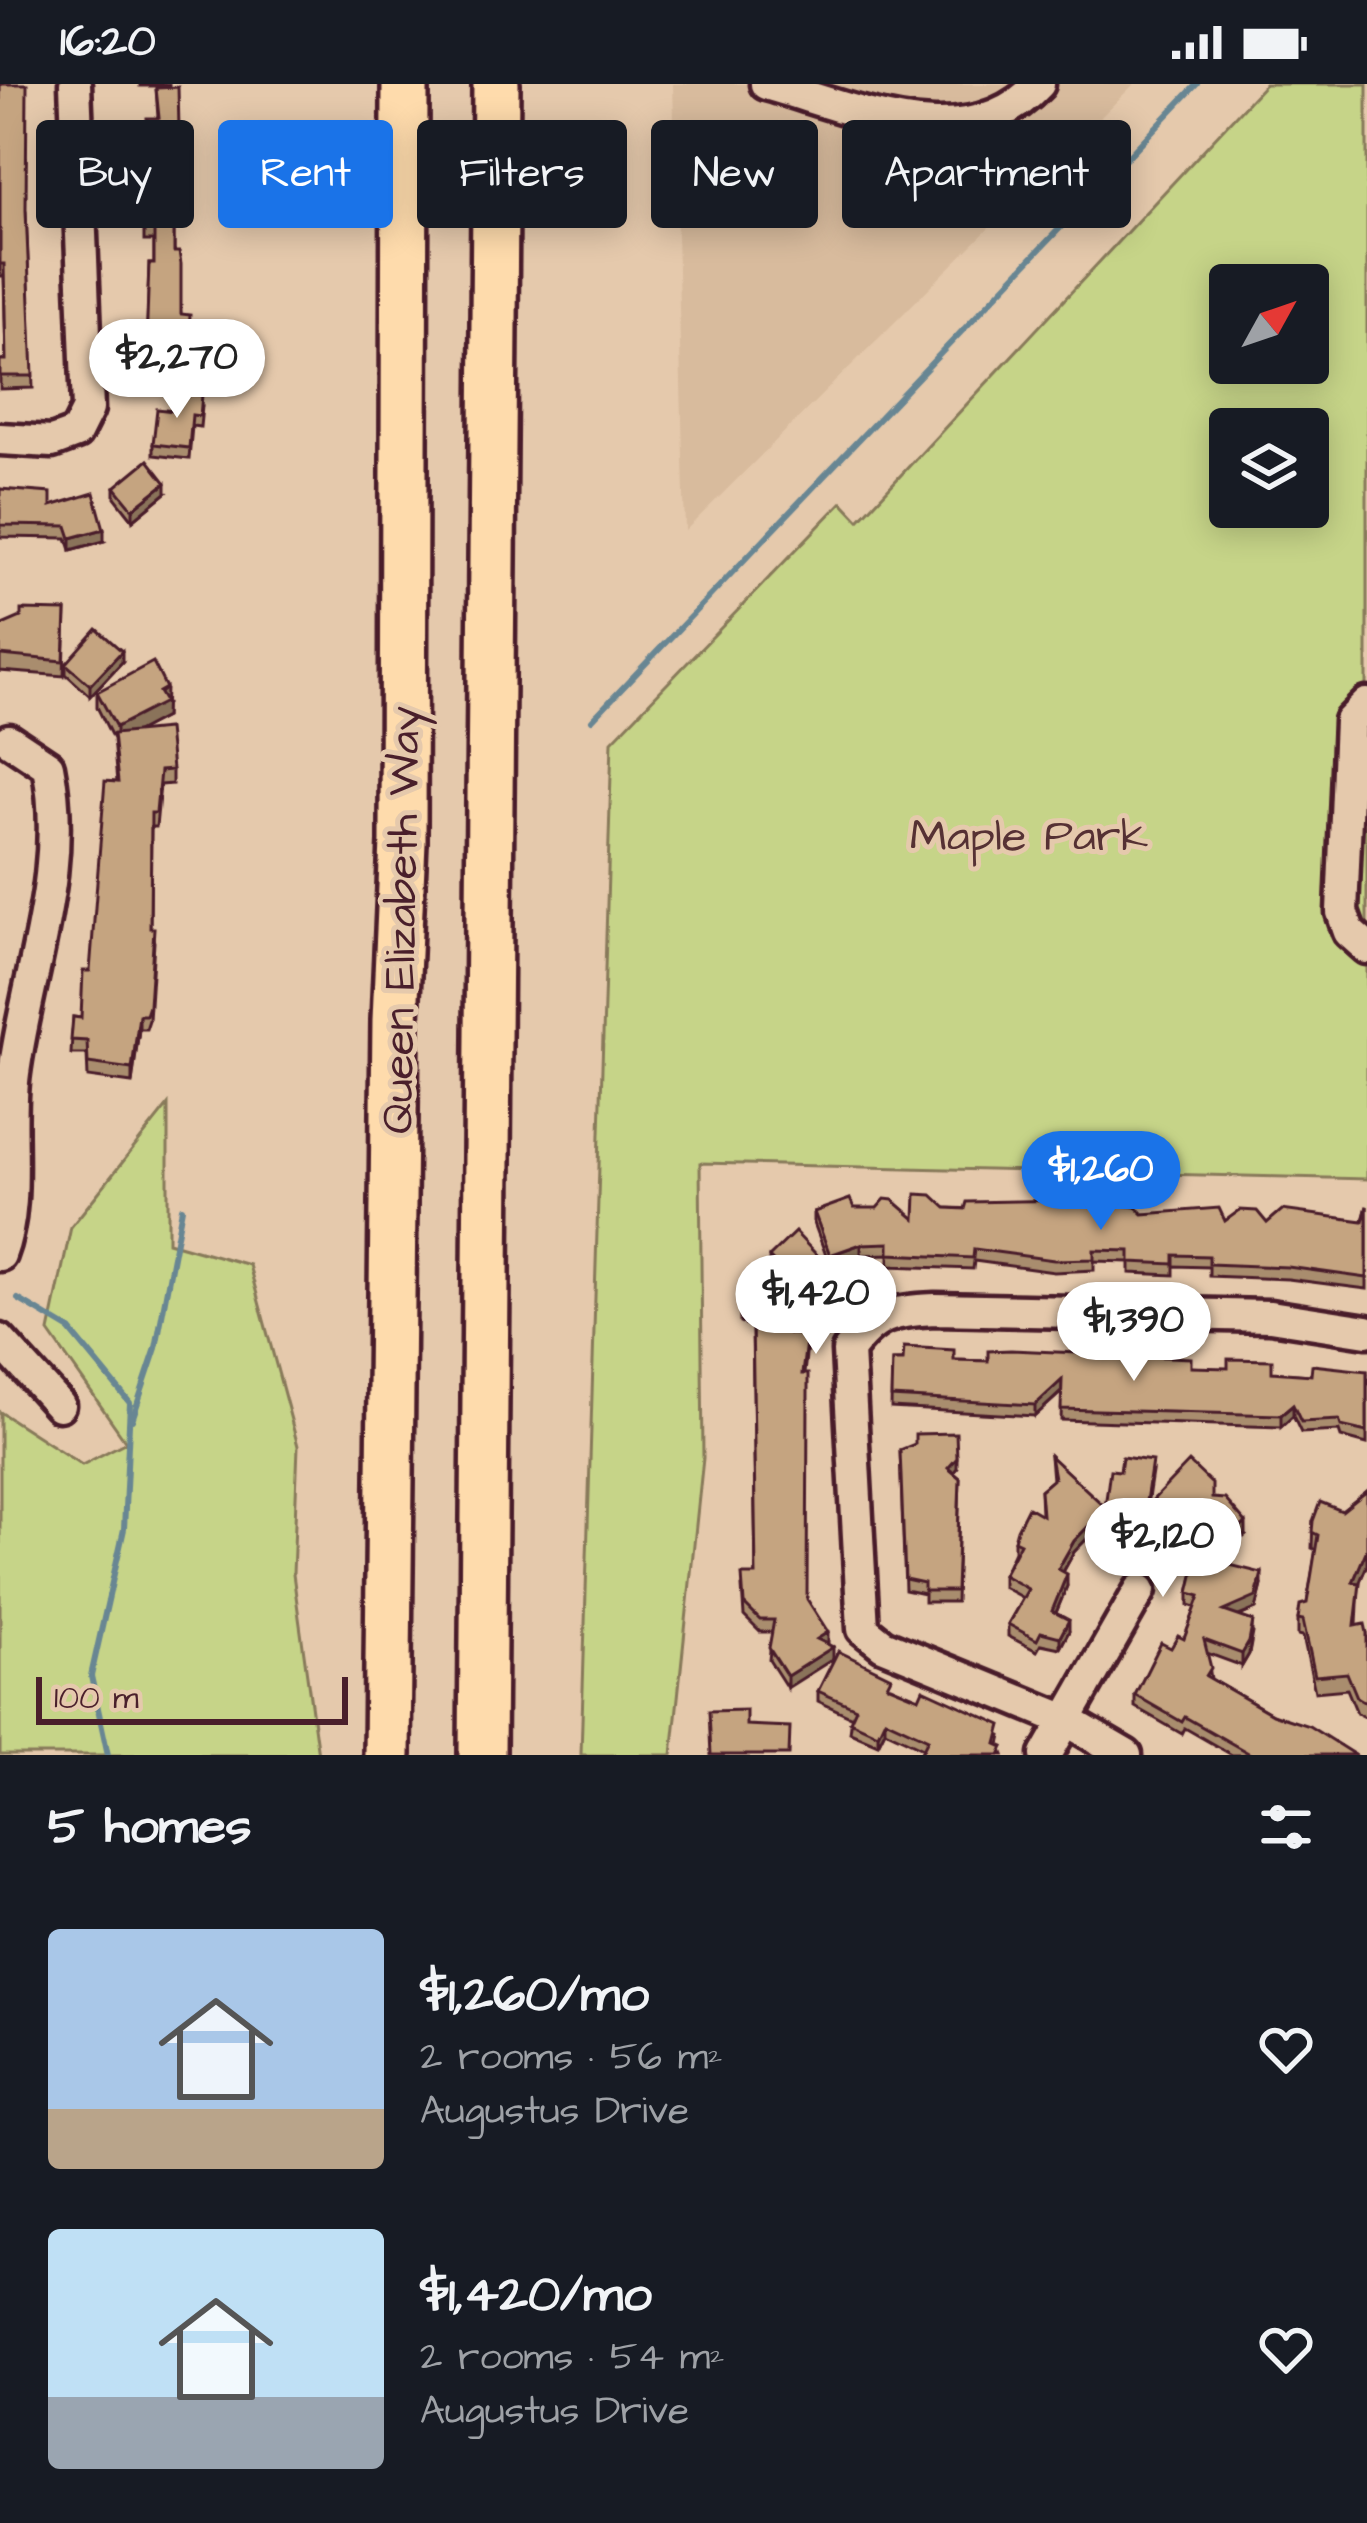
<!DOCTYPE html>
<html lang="en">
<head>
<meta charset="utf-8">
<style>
	body { margin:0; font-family:"Architects Daughter",sans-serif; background:#20242c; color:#f1f3f6; height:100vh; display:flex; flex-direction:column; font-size:45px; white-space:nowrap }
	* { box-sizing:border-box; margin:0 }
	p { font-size:39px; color:#9ea1a6 }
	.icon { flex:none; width:66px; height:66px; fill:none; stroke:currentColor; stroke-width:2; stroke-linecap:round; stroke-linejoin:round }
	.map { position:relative; height:1671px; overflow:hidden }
	.panel { display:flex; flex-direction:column; background:#171b24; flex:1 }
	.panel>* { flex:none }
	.guide { position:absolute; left:36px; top:36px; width:1296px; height:108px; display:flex; gap:24px }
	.needle { width:78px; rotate:50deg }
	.buttons { position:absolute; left:1209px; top:180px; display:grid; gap:24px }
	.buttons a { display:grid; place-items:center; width:120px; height:120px; border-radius:12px; background:#171b24; box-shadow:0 6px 30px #0003; font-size:60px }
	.scale { position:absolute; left:36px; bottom:30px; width:312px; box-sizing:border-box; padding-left:12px; border:6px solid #4a1f2b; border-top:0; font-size:33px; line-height:42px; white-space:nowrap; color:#4a1f2b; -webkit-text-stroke:9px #e5c9ac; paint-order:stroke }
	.price { position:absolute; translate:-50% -102px; padding:0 27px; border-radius:42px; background:#fff; color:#222; font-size:39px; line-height:78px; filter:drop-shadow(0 3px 6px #0008) }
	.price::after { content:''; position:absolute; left:50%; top:72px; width:36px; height:27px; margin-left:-18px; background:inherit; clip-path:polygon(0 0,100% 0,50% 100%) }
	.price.active { background:#1a73e8; color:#fff }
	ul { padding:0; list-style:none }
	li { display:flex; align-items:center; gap:36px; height:300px; padding:0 48px }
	li span { display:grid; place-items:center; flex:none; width:336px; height:240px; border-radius:12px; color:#555 }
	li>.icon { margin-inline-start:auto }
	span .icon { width:144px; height:144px; fill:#fffc; stroke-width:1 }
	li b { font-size:51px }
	h2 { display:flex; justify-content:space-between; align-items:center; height:144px; padding:0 48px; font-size:51px }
	.chip { padding:0 42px; border-radius:12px; background:#171b24; box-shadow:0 6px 30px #0003; font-size:42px; line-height:108px }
	.chip.active { background:#1a73e8; color:#fff }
	.status { display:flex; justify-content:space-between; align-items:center; height:84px; padding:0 60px; background:#171b24; direction:ltr }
	.status svg { height:33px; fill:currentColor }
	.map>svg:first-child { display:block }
	.built { fill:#d8bb9d }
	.green { fill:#c6d488; stroke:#887a5a; stroke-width:3; fill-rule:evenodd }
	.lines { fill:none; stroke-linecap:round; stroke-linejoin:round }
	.stream { stroke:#688693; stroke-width:6 }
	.minor-casing { stroke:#4a1f2b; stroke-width:39 }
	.highway-casing { stroke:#4a1f2b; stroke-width:54 }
	.minor { stroke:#e5c9ac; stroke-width:30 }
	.highway { stroke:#fedbac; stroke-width:45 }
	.wall { fill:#a98d6e; stroke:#4a1f2b; stroke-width:3 }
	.shaded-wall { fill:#8a735a; stroke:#4a1f2b; stroke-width:3 }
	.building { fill:#c5a480; stroke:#4a1f2b; stroke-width:3 }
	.labels { text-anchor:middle; stroke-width:10; stroke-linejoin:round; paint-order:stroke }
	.park-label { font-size:45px; fill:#563134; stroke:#e5c9ac }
	.street-label { font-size:45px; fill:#4a1f2b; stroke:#e5c9ac }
</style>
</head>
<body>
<div class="status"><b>16:20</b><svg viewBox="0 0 49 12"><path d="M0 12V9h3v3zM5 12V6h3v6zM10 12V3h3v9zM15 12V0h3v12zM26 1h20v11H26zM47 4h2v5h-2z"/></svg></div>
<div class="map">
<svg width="1367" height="1671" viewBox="0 0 1367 1671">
	<rect width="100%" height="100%" fill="#e5c9ac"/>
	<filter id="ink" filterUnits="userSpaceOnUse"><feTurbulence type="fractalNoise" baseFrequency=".00833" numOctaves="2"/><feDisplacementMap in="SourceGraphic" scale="24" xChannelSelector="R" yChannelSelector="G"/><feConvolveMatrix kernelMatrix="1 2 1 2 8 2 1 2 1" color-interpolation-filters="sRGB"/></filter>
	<g filter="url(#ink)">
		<path class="built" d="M 673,0 L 1134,0 L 685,447 Z"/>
		<g class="green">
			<path d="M 1265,0 L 1367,0 L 1367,1095 L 700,1079 L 703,1374 L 672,1671 L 581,1671 L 612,657 L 842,418 L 859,436 ZM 1230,201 L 1308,201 L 1308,279 L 1230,279 ZM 1230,345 L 1308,345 L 1308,423 L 1230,423 Z"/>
			<path d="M 168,1021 L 168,1158 L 249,1181 L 298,1362 L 293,1490 L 318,1671 L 0,1671 L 0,1328 L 82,1381 L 126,1358 L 49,1248 L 71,1143 Z"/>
		</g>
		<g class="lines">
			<g class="stream">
				<path d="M 592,636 L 1197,0"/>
				<path d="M 18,1215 L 70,1246 L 130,1319 L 124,1445 L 91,1592 L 108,1671"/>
				<path d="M 132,1336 L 156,1264 L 182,1124"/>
			</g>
			<g class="minor-casing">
				<g id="minor">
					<path d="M 766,0 C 852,24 967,79 1039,0"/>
					<path d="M 0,355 L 52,358 L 76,349 L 88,325 L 75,0"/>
					<path d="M 1367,620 L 1350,637 L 1342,828 L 1349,848 L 1367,864"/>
					<path d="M 0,1171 C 21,1117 6,1046 14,989 C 28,886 69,787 48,682 L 9,656"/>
					<path d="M 0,1256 L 59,1321"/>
					<path d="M 1046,1671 L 1140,1506"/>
					<path d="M 1126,1671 L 1066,1636 L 883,1561 L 863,1545 L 848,1267 C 874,1231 892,1227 935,1225 L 1270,1232 L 1367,1247"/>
				</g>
			</g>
			<g class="highway-casing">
				<g id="highway">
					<path d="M 387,1671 L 395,936 L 403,758 L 405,0"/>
					<path d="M 482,1671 L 496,0"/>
				</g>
			</g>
			<use href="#minor" class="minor"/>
			<use href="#highway" class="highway"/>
		</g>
		<g class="wall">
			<path d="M 0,0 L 26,127 L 33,304 L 0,305 L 0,276 L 6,276 L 4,192 L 0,192 Z"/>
			<rect x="140" y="0" width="29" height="2"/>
			<path d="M 156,4 L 179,46 L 192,46 L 193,79 L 173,79 L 173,114 L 182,114 L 182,145 L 174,145 L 174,168 L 181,230 L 190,244 L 188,279 L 174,278 L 172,305 L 145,303 L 149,180 L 154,180 L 154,157 L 144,157 L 144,144 L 158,34 Z"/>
			<path d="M 202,322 L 200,343 L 192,342 L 189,375 L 153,371 L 153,360 L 174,327 Z"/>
			<path d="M 115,403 L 166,409 L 133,436 L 115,413 Z"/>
			<path d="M 0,405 L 51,422 L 104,457 L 71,466 L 67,454 L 0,453 Z"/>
			<path d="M 66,527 L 64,592 L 0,587 L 0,542 Z"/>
			<path d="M 122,578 L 90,612 L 66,590 L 66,580 Z"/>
			<path d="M 97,608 L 166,620 L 165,621 L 165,633 L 136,648 L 172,686 L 172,700 L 160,701 L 156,743 L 151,743 L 150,844 L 154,858 L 149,936 L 146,945 L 139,945 L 132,999 L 88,993 L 87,970 L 71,970 L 73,933 L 81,934 L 90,887 L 117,698 L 113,655 L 97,623 Z"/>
			<path d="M 1367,1122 L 1367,1205 L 1288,1195 L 1209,1192 L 1209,1183 L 1174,1182 L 1174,1191 L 1130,1189 L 1130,1178 L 1094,1177 L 1094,1186 L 1054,1188 L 974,1177 L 973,1185 L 889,1182 L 889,1170 L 861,1171 L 830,1182 L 814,1139 L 814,1128 L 854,1124 L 915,1135 L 946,1124 L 1143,1130 L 1267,1139 L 1363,1137 Z"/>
			<path d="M 769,1173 L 830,1195 L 804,1221 L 804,1228 L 794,1250 L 807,1262 L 804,1290 L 787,1604 L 769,1576 L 772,1548 L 760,1548 L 744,1532 L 742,1503 L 756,1491 L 752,1243 L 740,1238 L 740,1226 L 797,1213 L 769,1184 Z"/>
			<path d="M 954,1276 L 1191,1283 L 1311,1291 L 1367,1287 L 1367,1360 L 1341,1353 L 1339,1347 L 1301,1349 L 1293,1332 L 1281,1343 L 1061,1336 L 1062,1308 L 1035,1332 L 891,1324 L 892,1277 Z"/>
			<path d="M 900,1366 L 957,1384 L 953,1388 L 960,1394 L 956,1518 L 924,1518 L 924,1510 L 905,1506 Z"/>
			<path d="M 1050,1372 L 1105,1423 L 1152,1388 L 1147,1421 L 1212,1414 L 1246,1451 L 1213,1477 L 1262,1501 L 1256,1525 L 1239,1532 L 1253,1549 L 1249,1570 L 1242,1582 L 1207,1569 L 1211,1595 L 1272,1630 L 1355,1671 L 1232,1671 L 1185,1644 L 1182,1650 L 1135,1623 L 1135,1611 L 1171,1564 L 1184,1555 L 1196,1523 L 1189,1521 L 1189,1509 L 1195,1484 L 1159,1444 L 1105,1436 L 1074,1468 L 1063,1488 L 1067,1502 L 1056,1529 L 1069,1547 L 1060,1564 L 1041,1560 L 1037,1567 L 1008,1552 L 1008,1540 L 1023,1514 L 1003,1503 L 1003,1491 L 1014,1467 L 1014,1456 L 1041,1430 L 1040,1406 L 1052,1396 Z"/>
			<path d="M 1367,1407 L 1367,1481 L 1359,1499 L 1357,1541 L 1367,1549 L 1367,1634 L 1357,1629 L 1347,1605 L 1315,1608 L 1303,1552 L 1298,1551 L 1298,1535 L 1307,1519 L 1316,1466 L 1312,1464 L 1313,1437 L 1342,1427 Z"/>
			<path d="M 891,1602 L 1002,1652 L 1000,1661 L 1004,1671 L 920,1671 L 923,1664 L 885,1646 L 878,1660 L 850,1648 L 852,1633 L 818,1617 L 818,1607 Z"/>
		</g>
		<g class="shaded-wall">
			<path d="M 166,399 L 166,409 L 133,436 L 133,425 Z"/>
			<path d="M 104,445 L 104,457 L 71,466 L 71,454 Z"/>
			<path d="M 122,567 L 122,578 L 90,612 L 90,601 Z"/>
			<path d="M 166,604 L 165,633 L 116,659 L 116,643 Z"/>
			<path d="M 139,931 L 139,945 L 132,999 L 132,985 Z"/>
			<path d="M 861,1160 L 861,1171 L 830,1182 L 830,1171 Z"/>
			<path d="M 830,1185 L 830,1195 L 804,1221 L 804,1210 Z"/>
			<path d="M 804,1216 L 804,1228 L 789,1263 L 789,1250 Z"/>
			<path d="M 1062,1296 L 1062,1307 L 1035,1332 L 1035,1321 Z"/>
			<path d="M 1293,1321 L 1293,1332 L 1281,1343 L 1281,1331 Z"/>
			<path d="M 957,1374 L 957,1384 L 948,1395 L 948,1384 Z"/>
			<path d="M 1105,1425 L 1105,1436 L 1074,1468 L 1058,1497 L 1058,1485 L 1074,1457 Z"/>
			<path d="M 1246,1439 L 1246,1451 L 1202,1486 L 1202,1474 Z"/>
			<path d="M 1367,1465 L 1367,1481 L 1353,1514 L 1353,1498 Z"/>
			<path d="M 1262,1489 L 1262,1501 L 1256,1525 L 1224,1538 L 1224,1527 Z"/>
			<path d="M 1067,1490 L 1067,1502 L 1052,1538 L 1052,1527 Z"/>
			<path d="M 1069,1536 L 1069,1547 L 1060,1564 L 1060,1553 Z"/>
			<path d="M 1253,1537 L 1249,1570 L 1242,1582 L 1242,1570 Z"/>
			<path d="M 828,1548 L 828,1560 L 817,1555 Z"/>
			<path d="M 833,1563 L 833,1575 L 787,1604 L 787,1592 Z"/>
			<path d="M 885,1635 L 885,1646 L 878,1660 L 878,1650 Z"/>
		</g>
		<g class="building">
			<path d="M 0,0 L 27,0 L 26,126 L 33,292 L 0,292 L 0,276 L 6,276 L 4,180 L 0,180 Z"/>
			<path d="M 178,3 L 179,46 L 192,46 L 193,65 L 173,65 L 173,114 L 182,114 L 182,132 L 174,132 L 174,168 L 179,168 L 181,180 L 181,230 L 190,231 L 188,266 L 174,265 L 172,291 L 145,290 L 149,180 L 154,180 L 154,144 L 144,144 L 147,34 L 159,34 L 156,4 Z"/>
			<path d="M 176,309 L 202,311 L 200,332 L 192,331 L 189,364 L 153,360 L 157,325 L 174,327 Z"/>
			<path d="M 148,376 L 166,399 L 133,425 L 115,403 Z"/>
			<path d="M 0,405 L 51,409 L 51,422 L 94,409 L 104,445 L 71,454 L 67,442 L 0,441 Z"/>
			<path d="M 21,526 L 66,527 L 64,577 L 0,571 L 0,542 L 21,533 Z"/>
			<path d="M 97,545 L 122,567 L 90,601 L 66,580 Z"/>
			<path d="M 153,578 L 166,604 L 159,608 L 165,618 L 116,643 L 97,608 Z"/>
			<path d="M 168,645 L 172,686 L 160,687 L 156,729 L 151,729 L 150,844 L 154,844 L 149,922 L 146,931 L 139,931 L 132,985 L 88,979 L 87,957 L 71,956 L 73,933 L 81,934 L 83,887 L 90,887 L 105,697 L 118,698 L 113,650 Z"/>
			<path d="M 916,1110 L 932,1111 L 946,1124 L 965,1125 L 967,1118 L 1078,1116 L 1136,1123 L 1143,1130 L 1219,1124 L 1225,1137 L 1240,1126 L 1257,1127 L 1267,1139 L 1282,1126 L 1363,1137 L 1367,1122 L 1367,1194 L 1288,1183 L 1209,1180 L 1209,1172 L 1174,1171 L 1174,1180 L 1130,1178 L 1130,1167 L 1094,1166 L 1094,1175 L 1054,1176 L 974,1165 L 973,1174 L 889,1170 L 889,1159 L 861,1160 L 830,1171 L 814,1128 L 850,1115 L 854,1124 L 877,1124 L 885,1115 L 893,1116 L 915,1135 Z"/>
			<path d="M 795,1148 L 830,1185 L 804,1210 L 769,1173 Z"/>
			<path d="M 753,1195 L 804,1216 L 789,1250 L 807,1250 L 802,1290 L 808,1290 L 808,1309 L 807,1515 L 828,1548 L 817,1555 L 833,1563 L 787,1592 L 769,1564 L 774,1536 L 760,1536 L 744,1520 L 742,1491 L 756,1491 L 752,1231 L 740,1226 Z"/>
			<path d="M 904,1263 L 954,1266 L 954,1276 L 988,1277 L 988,1267 L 1011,1266 L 1191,1274 L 1191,1283 L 1228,1284 L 1228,1275 L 1272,1276 L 1272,1288 L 1311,1291 L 1312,1281 L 1367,1287 L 1367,1348 L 1341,1342 L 1339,1336 L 1301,1338 L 1293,1321 L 1281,1331 L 1061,1325 L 1062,1296 L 1035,1321 L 891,1313 L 892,1277 L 903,1277 Z"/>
			<path d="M 956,1349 L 957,1374 L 948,1384 L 960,1394 L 956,1507 L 924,1507 L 924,1499 L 905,1495 L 900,1366 L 915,1360 L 915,1350 Z"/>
			<path d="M 1050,1372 L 1105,1423 L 1110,1386 L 1120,1387 L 1122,1373 L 1152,1377 L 1145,1424 L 1189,1378 L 1212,1400 L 1212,1414 L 1225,1415 L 1246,1439 L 1202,1474 L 1262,1489 L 1256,1513 L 1224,1527 L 1253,1537 L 1249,1558 L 1242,1570 L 1204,1556 L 1211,1584 L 1206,1592 L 1272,1630 L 1309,1642 L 1355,1671 L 1252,1671 L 1185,1633 L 1182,1638 L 1135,1611 L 1161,1559 L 1171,1564 L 1178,1552 L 1184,1555 L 1200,1512 L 1189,1509 L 1197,1474 L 1159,1432 L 1105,1425 L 1074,1457 L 1058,1485 L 1067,1490 L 1052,1527 L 1069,1536 L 1060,1553 L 1041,1548 L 1037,1556 L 1008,1540 L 1028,1505 L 1003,1491 L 1020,1459 L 1014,1456 L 1017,1445 L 1028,1423 L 1042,1431 L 1040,1406 L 1054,1394 Z"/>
			<path d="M 1367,1407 L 1367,1465 L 1353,1498 L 1360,1499 L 1355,1542 L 1365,1540 L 1367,1549 L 1367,1619 L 1357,1613 L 1347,1589 L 1315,1592 L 1303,1536 L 1298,1535 L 1300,1521 L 1307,1519 L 1318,1451 L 1312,1448 L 1313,1437 L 1320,1418 L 1342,1427 Z"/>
			<path d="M 838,1567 L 891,1593 L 887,1601 L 919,1614 L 923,1605 L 1002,1641 L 997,1660 L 1004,1663 L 1000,1671 L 920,1671 L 928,1655 L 885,1635 L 878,1650 L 850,1637 L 856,1624 L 818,1607 Z"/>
			<path d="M 746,1626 L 746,1641 L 790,1643 L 789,1671 L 711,1671 L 709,1627 Z"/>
		</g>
	</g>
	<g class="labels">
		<g class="park-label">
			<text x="1029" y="766">Maple Park</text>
		</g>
		<g class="street-label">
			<text transform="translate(399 836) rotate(-89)" y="16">Queen Elizabeth Way</text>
		</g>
	</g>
</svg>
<div class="buttons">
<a><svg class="needle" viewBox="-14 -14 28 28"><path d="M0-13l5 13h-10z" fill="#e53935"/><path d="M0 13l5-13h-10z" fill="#9ea1a6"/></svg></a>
<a><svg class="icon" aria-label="layers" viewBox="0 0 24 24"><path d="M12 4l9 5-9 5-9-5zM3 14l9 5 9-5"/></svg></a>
</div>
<div class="scale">100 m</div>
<b class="price" style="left:177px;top:337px">$2,270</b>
<b class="price active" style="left:1101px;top:1149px">$1,260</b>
<b class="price" style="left:816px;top:1273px">$1,420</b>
<b class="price" style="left:1134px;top:1300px">$1,390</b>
<b class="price" style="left:1163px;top:1516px">$2,120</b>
<div class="guide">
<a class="chip">Buy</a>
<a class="chip active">Rent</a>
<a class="chip">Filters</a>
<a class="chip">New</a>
<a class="chip">Apartment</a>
</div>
</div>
<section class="panel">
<h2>5 homes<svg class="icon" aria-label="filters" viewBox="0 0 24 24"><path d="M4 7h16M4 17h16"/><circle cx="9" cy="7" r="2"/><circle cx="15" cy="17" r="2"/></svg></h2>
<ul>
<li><span style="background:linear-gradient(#a9c7e8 75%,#b9a48a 0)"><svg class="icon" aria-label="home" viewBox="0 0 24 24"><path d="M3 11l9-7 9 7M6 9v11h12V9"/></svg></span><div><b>$1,260/mo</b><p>2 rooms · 56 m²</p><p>Augustus Drive</p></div><svg class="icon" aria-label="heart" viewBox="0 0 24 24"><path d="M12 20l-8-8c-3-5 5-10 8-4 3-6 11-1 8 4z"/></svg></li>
<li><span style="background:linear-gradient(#bfe0f5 70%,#9aa5b1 0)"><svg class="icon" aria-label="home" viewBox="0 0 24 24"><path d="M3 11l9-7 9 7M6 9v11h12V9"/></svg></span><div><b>$1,420/mo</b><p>2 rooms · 54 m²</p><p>Augustus Drive</p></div><svg class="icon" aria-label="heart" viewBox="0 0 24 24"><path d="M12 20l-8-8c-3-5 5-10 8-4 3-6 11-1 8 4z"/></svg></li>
</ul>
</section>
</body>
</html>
